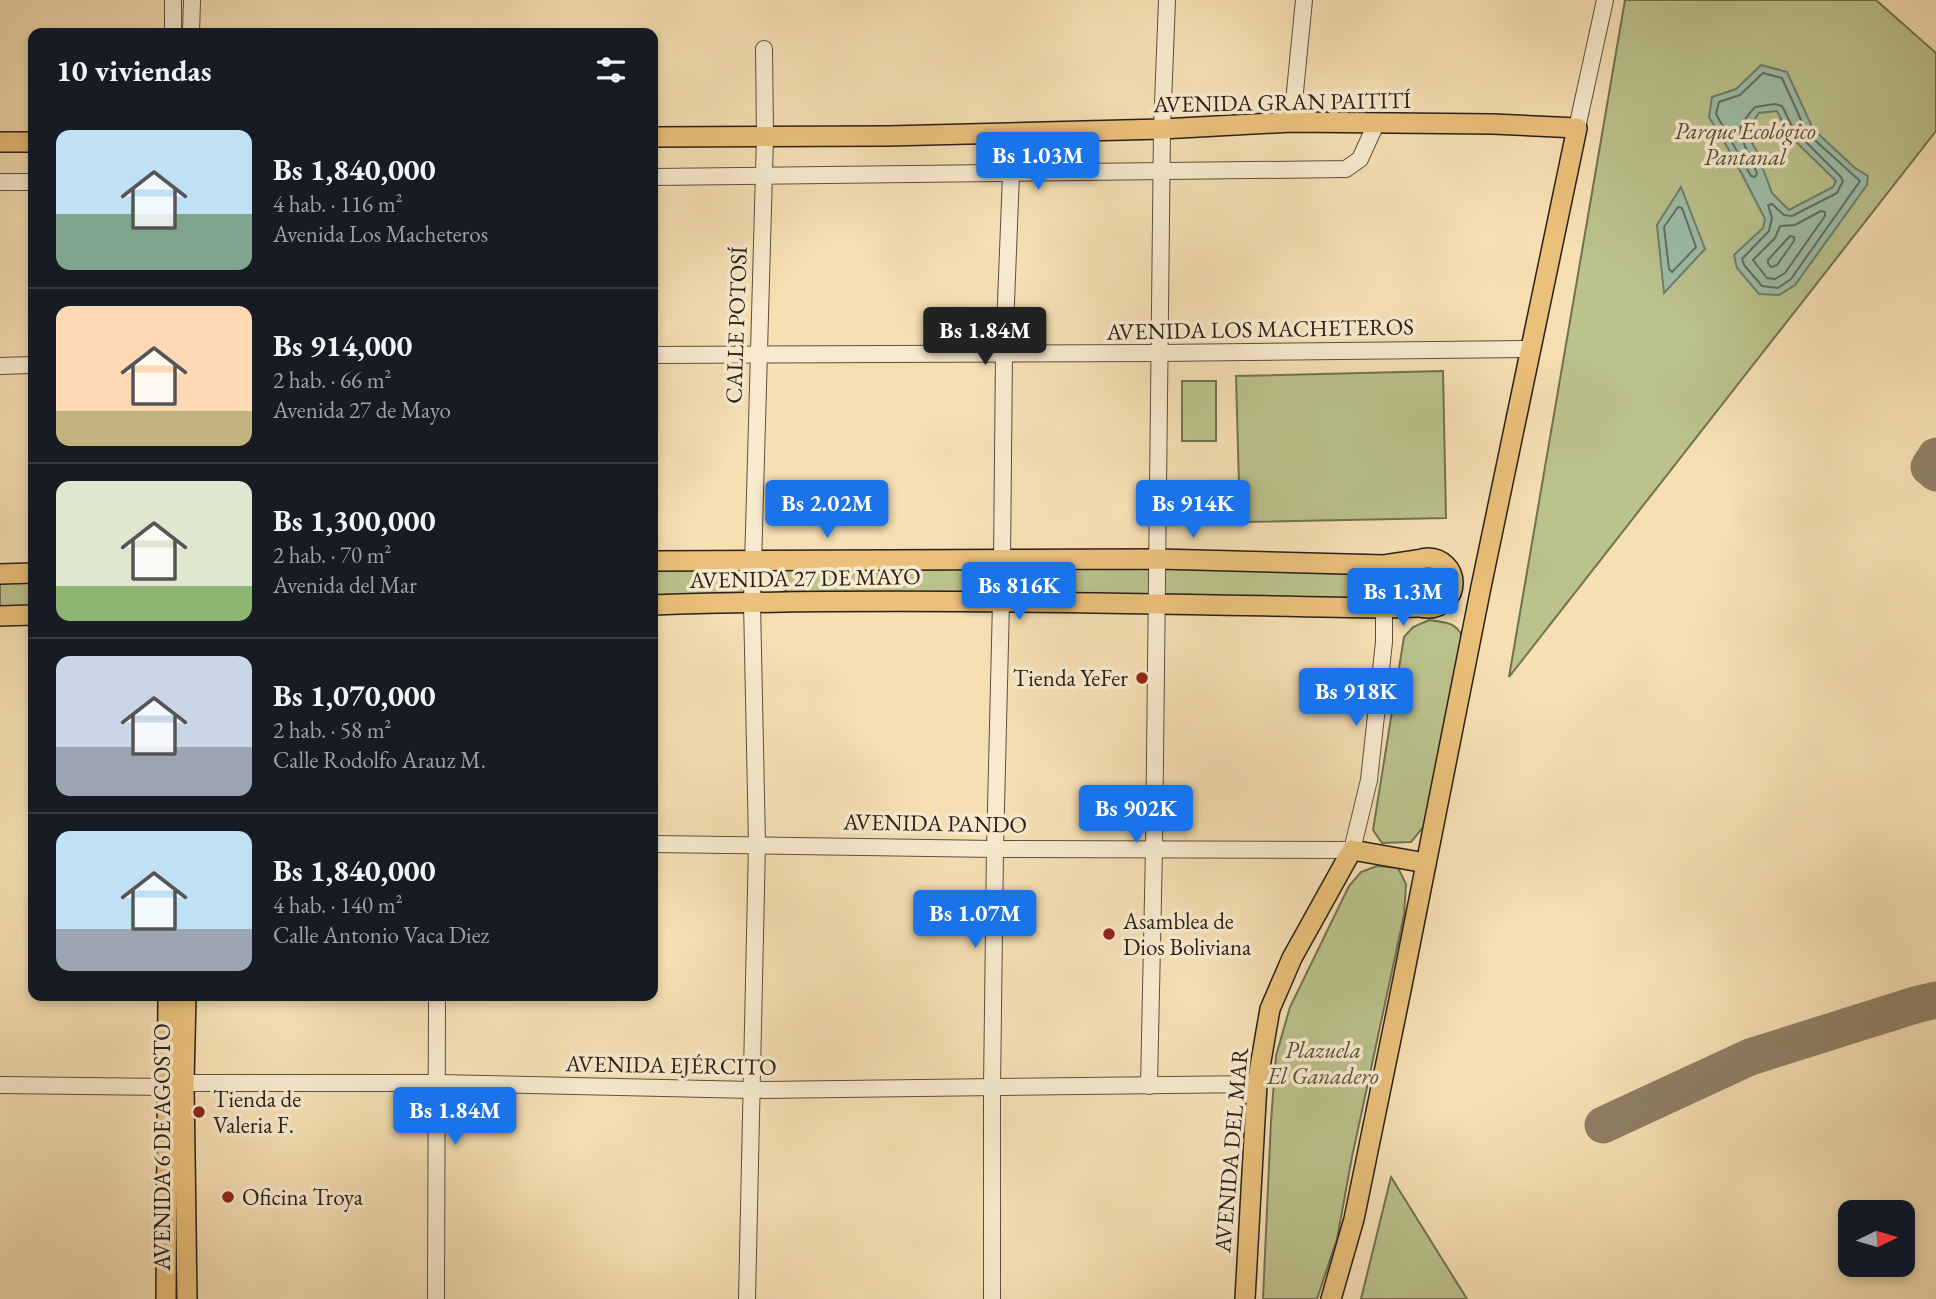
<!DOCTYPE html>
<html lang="es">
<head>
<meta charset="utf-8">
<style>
	body { margin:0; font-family:"EB Garamond",serif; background:#20242c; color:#f1f3f6; height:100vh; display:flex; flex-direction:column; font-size:26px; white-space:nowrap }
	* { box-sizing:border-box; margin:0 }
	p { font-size:23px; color:#9ea1a6 }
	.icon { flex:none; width:38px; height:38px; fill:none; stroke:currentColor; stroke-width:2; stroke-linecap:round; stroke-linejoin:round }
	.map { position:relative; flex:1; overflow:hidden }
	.details { position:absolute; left:28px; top:28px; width:630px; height:973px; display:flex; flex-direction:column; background:#171b24; border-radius:14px; box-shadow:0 4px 10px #0003 }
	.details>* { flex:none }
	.needle { width:46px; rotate:85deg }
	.controls { position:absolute; left:1838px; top:1200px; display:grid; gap:14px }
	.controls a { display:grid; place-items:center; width:77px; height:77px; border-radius:14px; background:#171b24; box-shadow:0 4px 10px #0003; font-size:35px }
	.price { position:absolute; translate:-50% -60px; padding:0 16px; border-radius:7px; background:#1a73e8; color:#fff; font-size:23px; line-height:46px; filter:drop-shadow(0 2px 4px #0008) }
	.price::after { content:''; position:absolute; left:50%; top:42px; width:21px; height:16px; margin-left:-10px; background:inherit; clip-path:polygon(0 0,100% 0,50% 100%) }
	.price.selected { background:#222; color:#fff }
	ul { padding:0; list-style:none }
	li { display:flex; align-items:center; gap:21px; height:175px; padding:0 28px }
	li+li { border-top:2px solid #363941 }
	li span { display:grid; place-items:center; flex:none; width:196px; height:140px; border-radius:14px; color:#555 }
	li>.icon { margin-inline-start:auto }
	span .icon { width:84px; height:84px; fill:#fffc; stroke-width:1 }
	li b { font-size:30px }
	h2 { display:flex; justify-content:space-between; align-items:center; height:84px; padding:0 28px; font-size:30px }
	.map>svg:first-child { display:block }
	.green { fill:#bbc28c; stroke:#727152; stroke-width:2 }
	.water { fill:#9dbda8; stroke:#6f7e6e; stroke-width:2; fill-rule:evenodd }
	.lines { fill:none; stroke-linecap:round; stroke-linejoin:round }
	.shore { stroke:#636e60; stroke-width:2 }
	.taxiway { stroke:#8f8066; stroke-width:37 }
	.minor-casing { stroke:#5c503f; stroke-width:18 }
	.major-casing { stroke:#292018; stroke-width:22 }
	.minor { stroke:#f8eace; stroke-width:16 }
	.major { stroke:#eac07a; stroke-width:19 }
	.poi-dot { fill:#8f2418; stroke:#f8eace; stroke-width:2.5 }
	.labels { text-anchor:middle; stroke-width:7; stroke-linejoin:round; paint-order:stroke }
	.street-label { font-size:23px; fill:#292018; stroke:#f8eace }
	.park-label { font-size:23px; font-style:italic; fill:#55513b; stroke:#f8eace }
	.poi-label { font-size:23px; fill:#292018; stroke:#f8eace; text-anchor:start }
</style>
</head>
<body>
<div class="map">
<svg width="1936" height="1299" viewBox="0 0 1936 1299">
	<rect width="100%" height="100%" fill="#f5dfb3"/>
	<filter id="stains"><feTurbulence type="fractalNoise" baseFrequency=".00286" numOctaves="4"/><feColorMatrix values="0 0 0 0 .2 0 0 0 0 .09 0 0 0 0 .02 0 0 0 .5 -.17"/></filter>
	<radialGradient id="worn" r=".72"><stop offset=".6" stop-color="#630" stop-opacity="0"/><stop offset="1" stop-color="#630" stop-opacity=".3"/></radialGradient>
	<g class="green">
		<path d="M 1625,0 L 1876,0 L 1936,53 L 1936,131 L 1509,677 Z"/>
		<path d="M 1443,371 L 1446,518 L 1240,522 L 1236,376 Z"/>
		<rect x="1182" y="381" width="34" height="60"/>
		<path d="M 788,564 L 981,566 L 988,573 L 989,585 L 981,595 L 789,593 L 778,585 L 778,572 Z"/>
		<path d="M 1151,564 L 1149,600 L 1007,596 L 1007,565 Z"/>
		<path d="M 1165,565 L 1371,565 L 1373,603 L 1161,599 Z"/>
		<path d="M 653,570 L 735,570 L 745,577 L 746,589 L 742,595 L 653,600 Z"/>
		<path d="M 0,579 L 33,581 L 33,610 L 0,611 Z"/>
		<path d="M 1429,620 C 1452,623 1458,623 1467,646 L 1427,822 L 1411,842 L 1382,843 L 1373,830 L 1404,637 L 1413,627 Z"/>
		<path d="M 1377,866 L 1398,868 L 1406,884 L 1404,915 L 1352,1157 L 1337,1239 L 1317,1299 L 1263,1299 L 1271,1121 L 1276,1056 L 1290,1007 L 1349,886 L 1361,872 Z"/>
		<path d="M 1391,1177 L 1467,1299 L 1361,1299 Z"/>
	</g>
	<g class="water">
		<path d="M 1761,65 L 1787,72 L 1813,129 L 1855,168 L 1868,176 L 1867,185 L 1795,285 L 1779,295 L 1759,294 L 1737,268 L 1734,255 L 1763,228 L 1765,219 L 1732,155 L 1709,117 L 1712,97 L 1736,89 ZM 1777,111 L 1788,134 L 1836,181 L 1833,187 L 1789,210 L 1772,193 L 1756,150 L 1746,132 L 1759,113 Z"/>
		<path d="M 1681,187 L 1705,249 L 1664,293 L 1657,225 Z"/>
	</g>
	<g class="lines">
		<g class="shore">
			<path d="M 1763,73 L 1782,78 L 1807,133 L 1860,181 L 1791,279 L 1778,288 L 1762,286 L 1744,265 L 1742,259 L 1769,231 L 1772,218 L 1768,205 L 1772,204 L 1784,215 L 1792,216 L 1837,193 L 1843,181 L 1840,176 L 1794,130 L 1782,106 L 1775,104 L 1755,107 C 1750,113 1740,123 1740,131 C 1739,135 1754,166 1757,173 L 1755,177 L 1751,176 L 1716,114 L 1719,102 L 1740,95 Z"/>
			<path d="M 1678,207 L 1682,208 L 1696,247 L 1672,272 L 1669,269 L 1664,227 Z"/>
			<path d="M 1821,211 L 1825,212 L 1825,216 L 1785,273 L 1775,279 L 1767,278 L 1753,260 L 1775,238 L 1780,226 L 1795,225 Z"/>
			<path d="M 1790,236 L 1794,237 L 1794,241 L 1777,265 L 1771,267 L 1768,263 L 1768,260 Z"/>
		</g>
		<g class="taxiway">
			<path d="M 1936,456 L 1929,467 L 1936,473"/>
			<path d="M 1603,1125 L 1750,1057 L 1915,1005 L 1936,1000"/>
		</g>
		<g class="minor-casing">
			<g id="minor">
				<path d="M 173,33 L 173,0"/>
				<path d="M 191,33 L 192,0"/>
				<path d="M 1292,122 L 1304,0"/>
				<path d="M 1577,128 L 1605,0"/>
				<path d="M 653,177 L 1346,169 L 1360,159 L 1376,124"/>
				<path d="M 0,182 L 33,182"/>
				<path d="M 653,355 L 1159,353 L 1531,349"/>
				<path d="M 0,366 L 33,365"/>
				<path d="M 653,844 L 995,849 L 1352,850 L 1369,780 L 1384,642 L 1384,565"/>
				<path d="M 0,1085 L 167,1087 L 184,1083 L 437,1083 L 752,1090 L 1257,1084"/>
				<path d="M 1149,1086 L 1154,849 L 1162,129 L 1167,0"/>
				<path d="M 436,1299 L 437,996"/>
				<path d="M 747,1299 L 757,844 L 752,602 L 765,136 L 764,49"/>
				<path d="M 992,1299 L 992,1088 L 995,849 L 1002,561 L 1004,354 L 1011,174"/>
			</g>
		</g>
		<g class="major-casing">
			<g id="major">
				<path d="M 653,137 L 888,136 L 1162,129 L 1292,122 L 1493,124 L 1577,128 L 1481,587 L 1401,990 L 1354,1219 L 1331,1299"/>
				<path d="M 0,142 L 33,142"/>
				<circle cx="1428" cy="583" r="25"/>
				<path d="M 653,561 L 1158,559 L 1384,565 L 1417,560"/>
				<path d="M 0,574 L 33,573"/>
				<path d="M 653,605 C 897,597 1141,604 1385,608 L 1420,607"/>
				<path d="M 0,616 L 33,615"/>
				<path d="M 186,996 L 184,1083 L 187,1299"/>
				<path d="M 166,1299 L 168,996"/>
				<path d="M 1245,1299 L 1257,1084 L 1270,1009 L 1292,958 L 1352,850 L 1426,863"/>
			</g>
		</g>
		<use href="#minor" class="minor"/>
		<use href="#major" class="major"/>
	</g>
	<g class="poi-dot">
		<circle cx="1142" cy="678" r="7"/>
		<circle cx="1109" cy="934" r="7"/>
		<circle cx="199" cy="1112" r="7"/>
		<circle cx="228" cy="1197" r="7"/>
	</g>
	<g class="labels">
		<g class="street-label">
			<text transform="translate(1282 102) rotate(-1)" y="8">AVENIDA GRAN PAITITÍ</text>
			<text transform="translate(736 325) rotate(-88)" y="8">CALLE POTOSÍ</text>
			<text transform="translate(1260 329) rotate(-1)" y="8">AVENIDA LOS MACHETEROS</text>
			<text transform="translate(805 578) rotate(-1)" y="8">AVENIDA 27 DE MAYO</text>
			<text transform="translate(935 823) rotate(1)" y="8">AVENIDA PANDO</text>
			<text transform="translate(671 1065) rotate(1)" y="8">AVENIDA EJÉRCITO</text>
			<text transform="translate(162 1147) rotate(-90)" y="8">AVENIDA 6 DE AGOSTO</text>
			<text transform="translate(1231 1150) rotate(-85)" y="8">AVENIDA DEL MAR</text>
		</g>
		<g class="park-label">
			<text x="1745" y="139">Parque Ecológico<tspan x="1745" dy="26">Pantanal</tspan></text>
			<text x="1323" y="1058">Plazuela<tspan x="1323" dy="26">El Ganadero</tspan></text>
		</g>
		<g class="poi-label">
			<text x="1128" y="686" text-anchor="end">Tienda YeFer</text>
			<text x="1123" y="929">Asamblea de<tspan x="1123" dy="26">Dios Boliviana</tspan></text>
			<text x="213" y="1107">Tienda de<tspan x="213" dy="26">Valeria F.</tspan></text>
			<text x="242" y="1205">Oficina Troya</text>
		</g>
	</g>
	<rect width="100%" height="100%" filter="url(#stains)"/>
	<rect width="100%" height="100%" fill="url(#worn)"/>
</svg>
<div class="controls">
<a><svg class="needle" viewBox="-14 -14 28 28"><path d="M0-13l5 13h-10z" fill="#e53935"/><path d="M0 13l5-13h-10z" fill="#9ea1a6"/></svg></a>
</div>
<b class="price" style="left:1038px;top:192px">Bs 1.03M</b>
<b class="price selected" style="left:985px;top:367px">Bs 1.84M</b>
<b class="price" style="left:827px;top:540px">Bs 2.02M</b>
<b class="price" style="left:1193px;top:540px">Bs 914K</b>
<b class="price" style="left:1019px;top:622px">Bs 816K</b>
<b class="price" style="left:1403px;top:628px">Bs 1.3M</b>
<b class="price" style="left:1356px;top:728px">Bs 918K</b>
<b class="price" style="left:1136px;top:845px">Bs 902K</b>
<b class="price" style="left:975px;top:950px">Bs 1.07M</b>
<b class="price" style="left:455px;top:1147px">Bs 1.84M</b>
<section class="details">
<h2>10 viviendas<svg class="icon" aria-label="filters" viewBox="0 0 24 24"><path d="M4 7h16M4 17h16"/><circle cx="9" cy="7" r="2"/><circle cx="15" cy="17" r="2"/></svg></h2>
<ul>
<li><span style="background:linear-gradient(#bfe0f5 60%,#7fa58c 0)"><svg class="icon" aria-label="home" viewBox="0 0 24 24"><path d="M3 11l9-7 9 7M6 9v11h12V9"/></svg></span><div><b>Bs 1,840,000</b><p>4 hab. · 116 m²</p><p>Avenida Los Macheteros</p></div></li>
<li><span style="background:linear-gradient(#ffd9b3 75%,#c2b280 0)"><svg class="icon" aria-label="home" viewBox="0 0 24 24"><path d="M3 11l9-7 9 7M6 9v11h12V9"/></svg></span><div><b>Bs 914,000</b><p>2 hab. · 66 m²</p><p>Avenida 27 de Mayo</p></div></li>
<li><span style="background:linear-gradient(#dfe7d0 75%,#8fb573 0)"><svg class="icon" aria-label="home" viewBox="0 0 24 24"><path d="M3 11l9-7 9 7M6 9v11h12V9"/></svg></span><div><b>Bs 1,300,000</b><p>2 hab. · 70 m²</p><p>Avenida del Mar</p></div></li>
<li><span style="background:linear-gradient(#c9d6e8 65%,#9aa5b1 0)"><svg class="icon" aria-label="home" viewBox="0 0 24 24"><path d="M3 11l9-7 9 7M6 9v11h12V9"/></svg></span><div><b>Bs 1,070,000</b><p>2 hab. · 58 m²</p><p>Calle Rodolfo Arauz M.</p></div></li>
<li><span style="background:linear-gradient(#bfe0f5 70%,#9aa5b1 0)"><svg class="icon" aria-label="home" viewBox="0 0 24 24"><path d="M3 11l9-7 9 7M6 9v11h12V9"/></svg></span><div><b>Bs 1,840,000</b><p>4 hab. · 140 m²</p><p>Calle Antonio Vaca Diez</p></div></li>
</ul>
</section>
</div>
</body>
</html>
